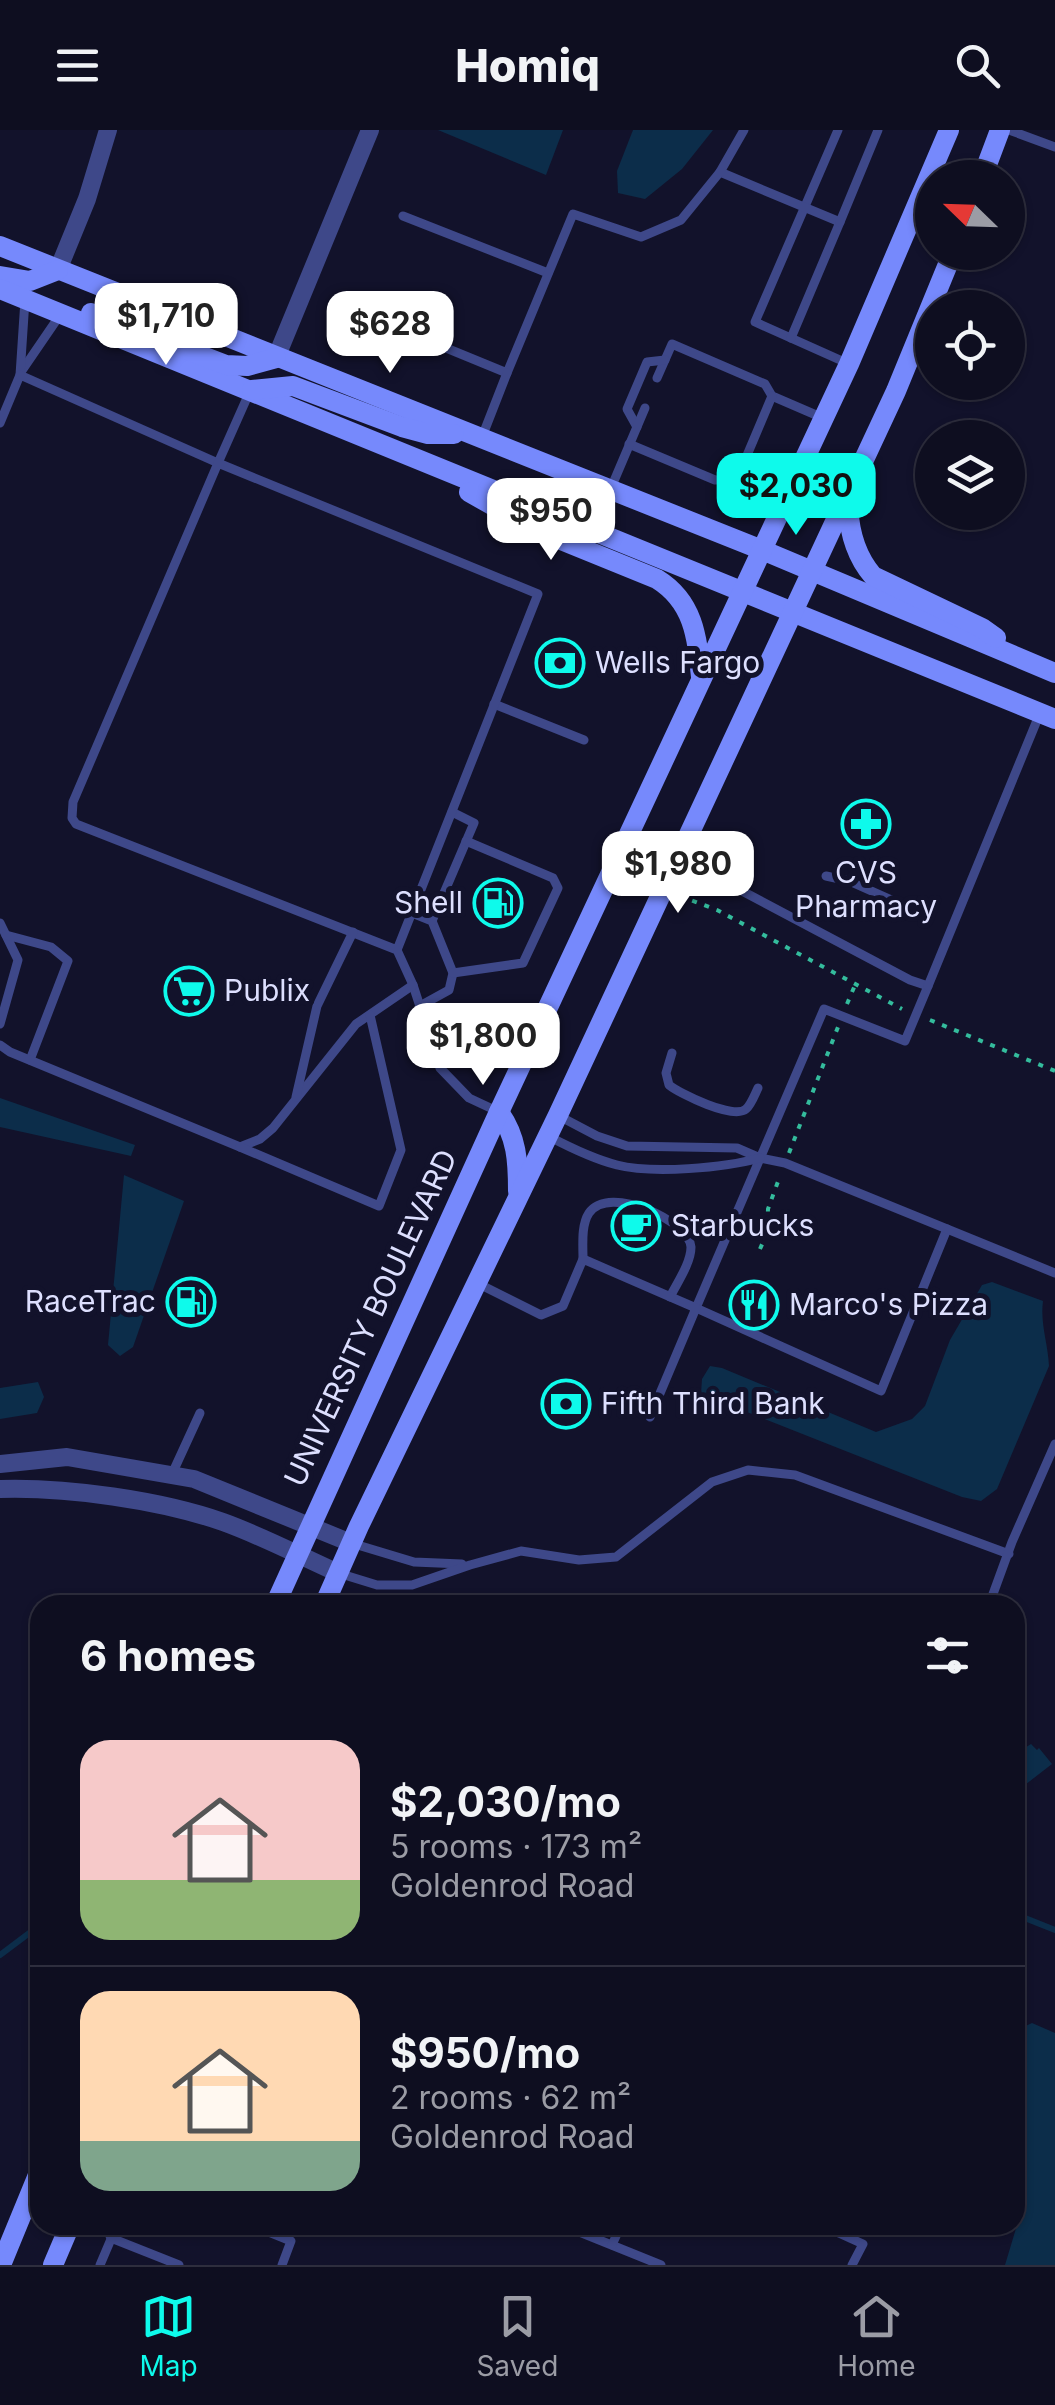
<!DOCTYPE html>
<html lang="en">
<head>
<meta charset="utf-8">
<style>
	body { margin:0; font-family:Inter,sans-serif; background:#1c1c2d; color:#f1f3f6; height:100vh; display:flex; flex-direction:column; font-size:38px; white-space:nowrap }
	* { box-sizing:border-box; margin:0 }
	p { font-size:32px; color:#9b9ca5 }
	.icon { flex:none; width:55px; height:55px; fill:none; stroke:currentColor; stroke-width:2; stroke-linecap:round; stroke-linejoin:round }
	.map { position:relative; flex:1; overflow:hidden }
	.drawer { position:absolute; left:30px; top:1465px; width:995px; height:640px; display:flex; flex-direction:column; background:#0e0e20; border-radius:30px; box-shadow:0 2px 8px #0004,0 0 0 2px #2e2e3e }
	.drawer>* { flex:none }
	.needle { width:65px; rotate:293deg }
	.tools { position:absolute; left:915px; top:30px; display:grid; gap:20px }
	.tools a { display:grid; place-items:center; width:110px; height:110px; border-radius:50%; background:#0e0e20; box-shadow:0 2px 8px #0004,0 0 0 2px #2e2e3e; font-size:50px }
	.price { position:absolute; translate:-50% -85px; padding:0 22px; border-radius:20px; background:#fff; color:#222; font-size:32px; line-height:65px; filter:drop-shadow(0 2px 5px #0008) }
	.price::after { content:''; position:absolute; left:50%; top:60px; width:30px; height:22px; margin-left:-15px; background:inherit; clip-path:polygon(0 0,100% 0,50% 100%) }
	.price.current { background:#0efaeb; color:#111 }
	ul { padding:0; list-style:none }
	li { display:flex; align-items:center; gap:30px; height:250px; padding:0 50px }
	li+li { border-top:2px solid #2e2e3e }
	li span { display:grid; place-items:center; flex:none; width:280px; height:200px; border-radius:30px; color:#555 }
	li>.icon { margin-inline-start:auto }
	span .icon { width:120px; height:120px; fill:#fffc; stroke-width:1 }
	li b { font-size:42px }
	h2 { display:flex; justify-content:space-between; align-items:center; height:120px; padding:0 50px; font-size:42px }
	header { display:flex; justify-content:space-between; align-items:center; height:130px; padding:0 50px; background:#0e0e20; font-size:45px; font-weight:800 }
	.tabs { display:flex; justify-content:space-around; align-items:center; height:140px; border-top:2px solid #2e2e3e; background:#0e0e20; font-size:28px; color:#9b9ca5 }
	.tabs a { display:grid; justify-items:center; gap:5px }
	.tabs .current { color:#0efaeb }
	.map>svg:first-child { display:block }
	.water { fill:#0c2d4a }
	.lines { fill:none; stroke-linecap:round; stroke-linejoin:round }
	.stream { stroke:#0c2d4a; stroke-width:6 }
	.path { stroke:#34bc9d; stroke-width:4; stroke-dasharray:5 8; stroke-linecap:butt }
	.lane { stroke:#3e4889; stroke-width:9 }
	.street { stroke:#3e4889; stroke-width:18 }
	.secondary { stroke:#7689fc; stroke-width:20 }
	.labels { text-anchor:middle; stroke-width:10; stroke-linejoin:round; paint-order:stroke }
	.poi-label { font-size:30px; fill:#dddffe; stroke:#12122b; text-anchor:start }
	.street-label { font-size:30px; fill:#dddffe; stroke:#12122b }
</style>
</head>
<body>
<header><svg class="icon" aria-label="menu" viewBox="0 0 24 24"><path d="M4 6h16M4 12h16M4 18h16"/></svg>Homiq<svg class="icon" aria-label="search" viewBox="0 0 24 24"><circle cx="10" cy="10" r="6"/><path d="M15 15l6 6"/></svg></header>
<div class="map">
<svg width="1055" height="2135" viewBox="0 0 1055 2135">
	<rect width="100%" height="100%" fill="#12122b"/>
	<g class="water">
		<path d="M 438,0 L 563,0 L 546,45 Z"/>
		<path d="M 633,0 L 713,0 L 682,39 L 645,69 L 618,63 L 617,41 Z"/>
		<path d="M 0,968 L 135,1015 L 131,1026 L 0,997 Z"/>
		<path d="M 124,1045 L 184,1071 L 133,1217 L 120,1226 L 108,1215 Z"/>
		<path d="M 992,1152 L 1043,1171 C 1040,1194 1048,1213 1049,1236 L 997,1359 L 981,1371 L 962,1367 L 701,1264 L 702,1249 L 710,1236 L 722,1238 L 876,1302 L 912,1289 L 925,1276 L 950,1210 L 982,1155 Z"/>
		<path d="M 38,1252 L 44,1267 L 37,1283 L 0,1289 L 0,1258 Z"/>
		<path d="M 1031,1614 L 1037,1620 L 1039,1618 L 1052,1634 L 1021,1658 L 1015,1651 L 1015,1624 Z"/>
		<path d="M 1032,1893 L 1055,1903 L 1055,2135 L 1005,2135 L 1023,2075 L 1022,2048 L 1015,2043 L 1015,1901 Z"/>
	</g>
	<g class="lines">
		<g class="stream">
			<path d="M 1015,1784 L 1055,1800"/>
			<path d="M 0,1825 L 40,1795"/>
		</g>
		<g class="path">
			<path d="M 680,766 L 717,780 L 902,879"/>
			<path d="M 847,874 L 855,855"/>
			<path d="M 930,890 L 1055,941"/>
			<path d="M 789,1023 L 838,897"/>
			<path d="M 760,1119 L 767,1103 L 768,1079 L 780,1046"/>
		</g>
		<g class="lane">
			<path d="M 838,0 L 755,192 L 849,234"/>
			<path d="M 1009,0 L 1055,17"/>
			<path d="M 720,42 L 840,92 L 791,208"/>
			<path d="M 403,86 L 548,143"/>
			<path d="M 840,92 L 878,0"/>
			<path d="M 339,174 L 507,243 L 573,84 L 641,107 L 681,90 L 720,42 L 744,0"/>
			<path d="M 21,242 L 60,185"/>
			<path d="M 20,245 L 25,170"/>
			<path d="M 657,248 L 672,214 L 765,254 L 772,266 L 823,288"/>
			<path d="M 0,293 L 20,245 L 218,333 L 250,261"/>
			<path d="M 637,297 L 627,279 L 647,232 L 665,230"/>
			<path d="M 482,307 L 507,243"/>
			<path d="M 629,314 L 715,350 L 737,349 L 772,266"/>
			<path d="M 611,358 L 645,278"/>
			<path d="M 494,574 L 584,610"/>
			<path d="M 678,727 L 910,850 L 928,856 L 905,911 L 824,879 L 696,1178 L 881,1261 L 947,1099"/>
			<path d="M 826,746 L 849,751 L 923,784"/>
			<path d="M 412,783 L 432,791 L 453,843 L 449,860 L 420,876"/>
			<path d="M 432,791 L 474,693 L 452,682"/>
			<path d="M 0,793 L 18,830 L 0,894"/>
			<path d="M 6,805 L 51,817 L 68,831 L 30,930"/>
			<path d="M 397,820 L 538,464 L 218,333 L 73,672 L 72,688 L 76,694 L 397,820 L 413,855 L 440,938 L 469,968 L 499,982"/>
			<path d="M 453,843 L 523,833 L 558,758 L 553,748 L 466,711"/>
			<path d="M 928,856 L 1040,583"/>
			<path d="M 0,915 L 10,922 L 240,1017 L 260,1009 L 273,998 L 356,894 L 413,855"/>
			<path d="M 672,923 L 666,943 L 669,955 C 680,964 734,990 746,979 C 751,975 755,964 758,958"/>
			<path d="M 296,967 L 317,876 L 353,802"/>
			<path d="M 559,986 L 597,1006 L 627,1016 L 737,1018 L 760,1028 L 785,1033 L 1055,1143"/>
			<path d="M 550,1007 C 571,1018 594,1029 617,1035 C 653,1044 724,1038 760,1028"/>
			<path d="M 240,1017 L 379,1076 L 401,1020 L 370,885"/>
			<path d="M 583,1129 C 583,1115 581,1095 589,1083 C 609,1053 690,1092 691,1117 C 691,1133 677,1153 670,1167"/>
			<path d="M 479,1154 L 541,1185 L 563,1176 L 583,1129 L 696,1178 L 650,1287"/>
			<path d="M 172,1344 L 200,1283"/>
			<path d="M 351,1413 L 414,1432 L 462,1434"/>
			<path d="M 338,1443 L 377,1455 L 412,1455 L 470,1435 L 521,1421 L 579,1430 L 616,1427 L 712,1352 L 748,1340 L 795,1345 L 1009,1424"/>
			<path d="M 989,1475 L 1012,1412 L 1055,1314"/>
			<path d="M 105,2095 L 111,2108 L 179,2135"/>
			<path d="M 251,2095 L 291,2111 L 282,2135"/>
			<path d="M 562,2095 L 661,2135"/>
			<path d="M 821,2095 L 863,2114 L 852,2135"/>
			<path d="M 612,2115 L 621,2095"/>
			<path d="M 100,2135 L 117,2095"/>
		</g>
		<g class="street">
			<path d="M 58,140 L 87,69 L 108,0"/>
			<path d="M 276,228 L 370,0"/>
			<path d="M 0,1334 L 67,1327 L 194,1349 L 351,1413"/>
			<path d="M 0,1359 C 67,1357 160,1370 223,1392 C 262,1406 300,1426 338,1443"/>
		</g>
		<g class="secondary">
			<path d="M 982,48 L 1000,0"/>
			<path d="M 0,116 L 762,420 L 1055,543"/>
			<path d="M 0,146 L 30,151 L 58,140"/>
			<path d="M 0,159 L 1055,589"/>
			<path d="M 91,183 L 226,235 L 247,236 L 276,228"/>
			<path d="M 252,260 L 293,256 L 402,297 L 428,304 L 454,304"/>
			<path d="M 469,362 L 534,399 L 657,449 C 694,472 697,507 701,547"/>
			<path d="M 848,369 C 848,397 854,424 873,446 L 982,498 L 996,508"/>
			<path d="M 499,982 C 517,1007 518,1031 518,1061"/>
			<path d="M 275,1475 L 499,982 L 849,234 L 949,0"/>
			<path d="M 324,1475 L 359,1396 L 558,985 L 896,261 L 953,122"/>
			<path d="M 1,2135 L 40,2040"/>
			<path d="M 53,2135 L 70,2095"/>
		</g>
	</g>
	<defs>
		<g id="bank-ring" transform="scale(2.5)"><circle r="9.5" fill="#12122b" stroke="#0efaeb" stroke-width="1.5"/><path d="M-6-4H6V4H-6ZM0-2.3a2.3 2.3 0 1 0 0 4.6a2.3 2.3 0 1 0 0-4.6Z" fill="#0efaeb"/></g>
		<g id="pharmacy-ring" transform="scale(2.5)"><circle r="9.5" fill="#12122b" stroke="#0efaeb" stroke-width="1.5"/><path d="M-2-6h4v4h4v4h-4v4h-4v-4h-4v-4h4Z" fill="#0efaeb"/></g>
		<g id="fuel-ring" transform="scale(2.5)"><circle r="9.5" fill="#12122b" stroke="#0efaeb" stroke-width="1.5"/><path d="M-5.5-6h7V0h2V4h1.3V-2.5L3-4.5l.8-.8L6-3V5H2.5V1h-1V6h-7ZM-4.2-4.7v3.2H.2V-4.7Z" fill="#0efaeb"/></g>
		<g id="supermarket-ring" transform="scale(2.5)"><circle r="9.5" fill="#12122b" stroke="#0efaeb" stroke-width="1.5"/><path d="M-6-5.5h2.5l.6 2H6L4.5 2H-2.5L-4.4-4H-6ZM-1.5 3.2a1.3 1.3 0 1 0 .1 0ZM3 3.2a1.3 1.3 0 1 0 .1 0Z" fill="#0efaeb"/></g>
		<g id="cafe-ring" transform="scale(2.5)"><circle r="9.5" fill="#12122b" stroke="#0efaeb" stroke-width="1.5"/><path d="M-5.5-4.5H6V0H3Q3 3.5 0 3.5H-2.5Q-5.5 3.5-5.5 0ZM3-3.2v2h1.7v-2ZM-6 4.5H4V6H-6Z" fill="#0efaeb"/></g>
		<g id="restaurant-ring" transform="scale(2.5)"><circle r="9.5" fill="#12122b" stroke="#0efaeb" stroke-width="1.5"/><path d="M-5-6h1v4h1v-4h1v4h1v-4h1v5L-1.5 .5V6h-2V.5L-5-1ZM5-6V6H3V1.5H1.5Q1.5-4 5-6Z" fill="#0efaeb"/></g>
	</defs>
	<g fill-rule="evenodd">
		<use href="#bank-ring" x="560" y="533"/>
		<use href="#pharmacy-ring" x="866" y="694"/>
		<use href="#fuel-ring" x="498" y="773"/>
		<use href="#supermarket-ring" x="189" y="861"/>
		<use href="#cafe-ring" x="636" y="1096"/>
		<use href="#fuel-ring" x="191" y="1172"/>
		<use href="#restaurant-ring" x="754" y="1175"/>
		<use href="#bank-ring" x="566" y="1274"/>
	</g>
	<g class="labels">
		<g class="poi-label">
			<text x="595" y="543">Wells Fargo</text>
			<text x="866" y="753" text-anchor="middle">CVS<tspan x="866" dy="34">Pharmacy</tspan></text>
			<text x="463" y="783" text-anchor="end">Shell</text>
			<text x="224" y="871">Publix</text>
			<text x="671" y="1106">Starbucks</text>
			<text x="156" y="1182" text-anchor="end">RaceTrac</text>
			<text x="789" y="1185">Marco's Pizza</text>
			<text x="601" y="1284">Fifth Third Bank</text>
		</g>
		<g class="street-label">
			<text transform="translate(371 1188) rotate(-65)" y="10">UNIVERSITY BOULEVARD</text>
		</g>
	</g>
</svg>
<div class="tools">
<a><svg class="needle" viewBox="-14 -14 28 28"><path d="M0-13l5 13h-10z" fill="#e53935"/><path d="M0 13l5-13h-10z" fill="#9b9ca5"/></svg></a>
<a><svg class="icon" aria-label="locate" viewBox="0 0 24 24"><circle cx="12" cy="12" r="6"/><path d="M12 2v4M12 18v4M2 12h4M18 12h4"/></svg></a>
<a><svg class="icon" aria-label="layers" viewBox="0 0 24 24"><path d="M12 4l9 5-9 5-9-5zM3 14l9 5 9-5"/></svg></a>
</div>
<b class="price" style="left:166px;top:238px">$1,710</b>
<b class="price" style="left:390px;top:246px">$628</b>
<b class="price current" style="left:796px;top:408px">$2,030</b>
<b class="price" style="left:551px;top:433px">$950</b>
<b class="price" style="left:678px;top:786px">$1,980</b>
<b class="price" style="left:483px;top:958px">$1,800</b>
<section class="drawer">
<h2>6 homes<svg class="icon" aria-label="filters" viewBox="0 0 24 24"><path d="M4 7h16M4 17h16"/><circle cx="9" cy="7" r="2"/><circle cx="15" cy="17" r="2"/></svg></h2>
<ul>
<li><span style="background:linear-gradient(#f6c9c9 70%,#8fb573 0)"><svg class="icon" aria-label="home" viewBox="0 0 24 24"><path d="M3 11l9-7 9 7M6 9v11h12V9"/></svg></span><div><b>$2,030/mo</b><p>5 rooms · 173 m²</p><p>Goldenrod Road</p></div></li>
<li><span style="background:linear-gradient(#ffd9b3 75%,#7fa58c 0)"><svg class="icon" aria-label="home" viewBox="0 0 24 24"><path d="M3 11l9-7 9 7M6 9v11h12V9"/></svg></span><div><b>$950/mo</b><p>2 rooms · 62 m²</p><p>Goldenrod Road</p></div></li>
</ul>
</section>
</div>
<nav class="tabs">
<a class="current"><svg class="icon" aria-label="map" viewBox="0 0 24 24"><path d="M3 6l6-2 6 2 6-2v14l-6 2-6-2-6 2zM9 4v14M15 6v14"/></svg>Map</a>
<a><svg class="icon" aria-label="saved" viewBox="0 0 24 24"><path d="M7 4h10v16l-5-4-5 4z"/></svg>Saved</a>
<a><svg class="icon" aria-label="home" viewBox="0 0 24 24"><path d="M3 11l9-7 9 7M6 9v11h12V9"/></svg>Home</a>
</nav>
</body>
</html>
